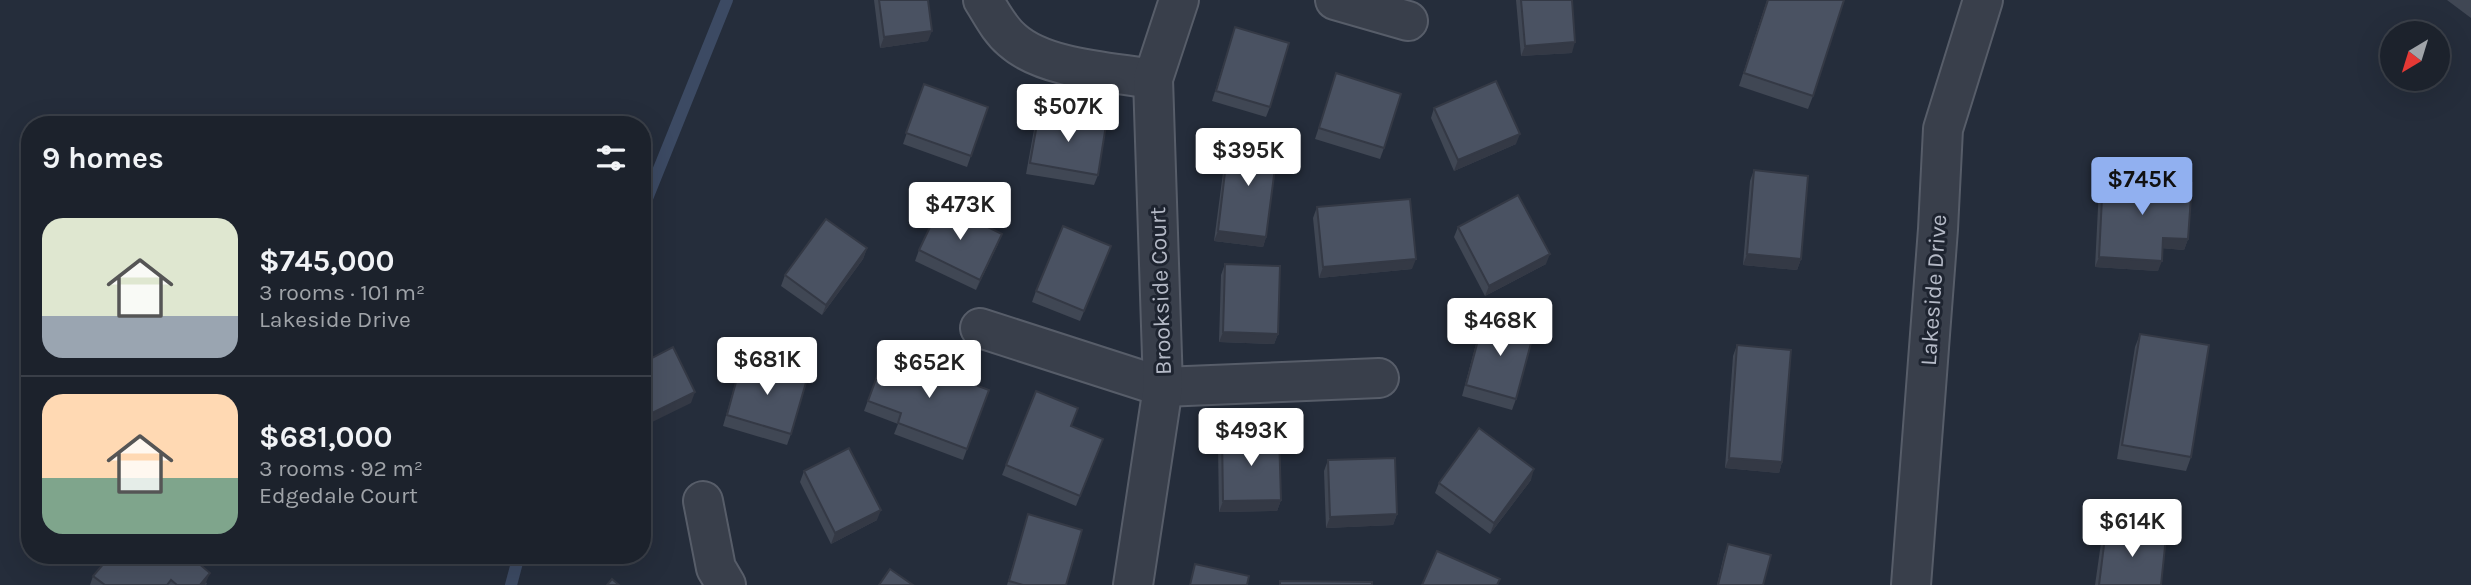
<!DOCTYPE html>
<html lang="en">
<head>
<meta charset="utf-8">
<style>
	body { margin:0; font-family:Karla,sans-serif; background:#292f38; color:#f1f3f6; height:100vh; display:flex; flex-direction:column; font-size:26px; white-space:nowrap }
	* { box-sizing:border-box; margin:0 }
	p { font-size:23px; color:#a0a4a9 }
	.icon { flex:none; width:38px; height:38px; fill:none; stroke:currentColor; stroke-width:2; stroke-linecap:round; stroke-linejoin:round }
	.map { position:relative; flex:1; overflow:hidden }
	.panel { position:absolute; left:21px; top:116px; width:630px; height:448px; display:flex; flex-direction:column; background:#1c222c; border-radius:28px; box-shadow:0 7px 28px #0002,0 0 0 2px #3a3f48 }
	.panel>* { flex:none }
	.needle { width:46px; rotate:218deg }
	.buttons { position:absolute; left:2380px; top:21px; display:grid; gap:14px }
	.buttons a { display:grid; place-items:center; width:70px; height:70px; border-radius:50%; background:#1c222c; box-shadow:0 7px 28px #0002,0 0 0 2px #3a3f48; font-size:35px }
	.price { position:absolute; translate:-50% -60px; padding:0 16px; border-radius:7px; background:#fff; color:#222; font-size:23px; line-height:46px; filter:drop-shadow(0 2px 4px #0008) }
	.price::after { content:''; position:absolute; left:50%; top:42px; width:21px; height:16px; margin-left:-10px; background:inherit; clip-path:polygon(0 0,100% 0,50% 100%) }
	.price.on { background:#91b0f0; color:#111 }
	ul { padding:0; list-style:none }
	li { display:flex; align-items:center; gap:21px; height:175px; padding:0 21px }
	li+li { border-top:2px solid #3a3f48 }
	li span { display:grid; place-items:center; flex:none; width:196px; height:140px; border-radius:21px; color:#555 }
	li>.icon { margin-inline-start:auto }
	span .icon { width:84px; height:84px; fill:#fffc; stroke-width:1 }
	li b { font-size:30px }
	h2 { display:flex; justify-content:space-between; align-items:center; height:84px; padding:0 21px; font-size:30px }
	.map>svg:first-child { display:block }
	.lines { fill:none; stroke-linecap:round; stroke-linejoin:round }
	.stream { stroke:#3c4a63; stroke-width:12 }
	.minor-casing { stroke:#575d69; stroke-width:42 }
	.minor { stroke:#393f4b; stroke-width:38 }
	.wall { fill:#404754 }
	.shaded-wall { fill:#343945 }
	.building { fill:#4a5262; stroke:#343945; stroke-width:2 }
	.labels { text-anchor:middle; stroke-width:6; stroke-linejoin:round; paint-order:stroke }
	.street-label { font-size:23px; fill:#b5bac7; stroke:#1e2430 }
</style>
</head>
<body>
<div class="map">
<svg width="2471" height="585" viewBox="0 0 2471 585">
	<rect width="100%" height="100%" fill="#252d3b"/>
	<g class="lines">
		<g class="stream">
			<path d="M 642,211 L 727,0"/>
			<path d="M 511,585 L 519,555"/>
		</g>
		<g class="minor-casing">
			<g id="minor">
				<path d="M 983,0 C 992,14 999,29 1012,40 C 1044,69 1111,72 1153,79"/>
				<path d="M 1335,0 L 1408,21"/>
				<path d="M 980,328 L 1163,387 L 1379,378"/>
				<path d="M 703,501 L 716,568 L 726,585"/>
				<path d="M 1133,585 L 1163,387 L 1153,79 L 1179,0"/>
				<path d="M 1911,585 L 1938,229 L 1943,129 L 1983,0"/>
			</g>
		</g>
		<use href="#minor" class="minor"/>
	</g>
	<g class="wall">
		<path d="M 874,0 L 928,0 L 928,41 L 880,48 Z"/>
		<path d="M 1516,0 L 1572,0 L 1572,53 L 1521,56 Z"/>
		<path d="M 1767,0 L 1813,96 L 1808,109 L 1739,86 Z"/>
		<path d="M 2447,0 L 2471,0 L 2471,18 Z"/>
		<path d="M 1235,27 L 1270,107 L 1266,117 L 1212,101 Z"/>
		<path d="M 924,84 L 988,107 L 967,167 L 903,144 Z"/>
		<path d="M 1333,84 L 1384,148 L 1380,159 L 1315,139 Z"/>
		<path d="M 1434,108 L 1516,144 L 1454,171 L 1431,118 Z"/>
		<path d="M 1039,113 L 1098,175 L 1094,185 L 1026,174 L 1035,124 Z"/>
		<path d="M 1229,139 L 1266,237 L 1263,247 L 1214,241 L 1226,150 Z"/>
		<path d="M 1754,170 L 1801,259 L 1797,270 L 1743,265 L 1750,181 Z"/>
		<path d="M 2103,178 L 2188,239 L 2184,250 L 2162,248 L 2158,271 L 2095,267 L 2099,188 Z"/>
		<path d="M 1317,207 L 1412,269 L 1319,278 L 1313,218 Z"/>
		<path d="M 1458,227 L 1546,264 L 1485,296 L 1454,237 Z"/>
		<path d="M 998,244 L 976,290 L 915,261 L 919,250 Z"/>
		<path d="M 867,248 L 863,259 L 822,315 L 781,286 L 785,275 Z"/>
		<path d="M 1107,256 L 1080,321 L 1032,302 L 1036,291 Z"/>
		<path d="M 1225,264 L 1278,334 L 1274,344 L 1219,342 L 1221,275 Z"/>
		<path d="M 1484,318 L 1516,399 L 1512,410 L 1462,396 L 1480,329 Z"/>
		<path d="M 2140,334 L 2191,457 L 2186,471 L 2117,459 L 2135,347 Z"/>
		<path d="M 1737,345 L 1782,462 L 1779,473 L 1725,468 L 1733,356 Z"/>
		<path d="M 886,352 L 989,390 L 963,460 L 894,434 L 898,424 L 864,411 Z"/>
		<path d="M 742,360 L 791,434 L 787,445 L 723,426 Z"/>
		<path d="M 1071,426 L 1103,439 L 1076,506 L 1002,475 L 1006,465 Z"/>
		<path d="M 1222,435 L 1281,500 L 1277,511 L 1219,512 L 1218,445 Z"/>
		<path d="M 1328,460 L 1397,514 L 1393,525 L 1326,528 L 1324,471 Z"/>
		<path d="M 804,471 L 877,520 L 831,544 L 800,482 Z"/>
		<path d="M 1531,480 L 1490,534 L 1435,493 L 1439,483 Z"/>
		<path d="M 1028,514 L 1066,585 L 1007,585 Z"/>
		<path d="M 2106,529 L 2161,585 L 2095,585 L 2101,543 Z"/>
		<path d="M 1728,544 L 1763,585 L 1717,585 L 1724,555 Z"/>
		<path d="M 111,555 L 197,555 L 193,559 L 207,584 L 205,585 L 90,585 L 93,576 Z"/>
	</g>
	<g class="shaded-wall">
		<path d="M 932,31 L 928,41 L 880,48 L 884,37 Z"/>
		<path d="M 1575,42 L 1572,53 L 1521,56 L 1525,46 Z"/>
		<path d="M 1520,134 L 1516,144 L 1454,171 L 1458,160 Z"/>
		<path d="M 1218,231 L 1266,237 L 1263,247 L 1214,241 Z"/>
		<path d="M 1002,234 L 998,244 L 976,290 L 980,280 Z"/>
		<path d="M 2163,238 L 2188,239 L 2184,250 L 2159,248 Z"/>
		<path d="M 867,248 L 863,259 L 822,315 L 826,305 Z"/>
		<path d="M 1550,254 L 1546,264 L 1485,296 L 1489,286 Z"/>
		<path d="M 1747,254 L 1801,259 L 1797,270 L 1743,265 Z"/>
		<path d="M 2099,257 L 2162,261 L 2158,271 L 2095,267 Z"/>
		<path d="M 1416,259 L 1412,269 L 1319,278 L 1323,267 Z"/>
		<path d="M 1223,332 L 1278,334 L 1274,344 L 1219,342 Z"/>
		<path d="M 695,392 L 691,403 L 642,427 L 642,418 Z"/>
		<path d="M 1729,458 L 1782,462 L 1779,473 L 1725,468 Z"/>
		<path d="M 1534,469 L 1531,480 L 1490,534 L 1494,523 Z"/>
		<path d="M 1281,500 L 1277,511 L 1219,512 L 1223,501 Z"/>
		<path d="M 881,510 L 877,520 L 831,544 L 835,533 Z"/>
		<path d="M 1397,514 L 1393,525 L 1326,528 L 1330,517 Z"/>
		<path d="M 210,573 L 205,585 L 200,585 Z"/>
	</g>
	<g class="building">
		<path d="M 879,0 L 928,0 L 932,31 L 884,37 Z"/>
		<path d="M 1521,0 L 1572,0 L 1575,42 L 1525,46 Z"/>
		<path d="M 1768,0 L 1844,0 L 1813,96 L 1744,73 Z"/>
		<path d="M 1235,27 L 1289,43 L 1270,107 L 1216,91 Z"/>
		<path d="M 1336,73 L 1401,94 L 1384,148 L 1319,128 Z"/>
		<path d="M 1496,81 L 1520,134 L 1458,160 L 1434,108 Z"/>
		<path d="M 924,84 L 988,107 L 971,156 L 906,133 Z"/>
		<path d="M 1039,113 L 1106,125 L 1098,175 L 1030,163 Z"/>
		<path d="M 1229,139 L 1278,145 L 1266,237 L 1218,231 Z"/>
		<path d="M 1754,170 L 1808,176 L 1801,259 L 1747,254 Z"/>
		<path d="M 2103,178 L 2192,183 L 2188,239 L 2163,238 L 2162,261 L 2099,257 Z"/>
		<path d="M 1518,195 L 1550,254 L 1489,286 L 1458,227 Z"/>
		<path d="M 1410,199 L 1416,259 L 1323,267 L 1317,207 Z"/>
		<path d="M 941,204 L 1002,234 L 980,280 L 919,250 Z"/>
		<path d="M 826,219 L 867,248 L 826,305 L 785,275 Z"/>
		<path d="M 1063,226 L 1111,246 L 1084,311 L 1036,291 Z"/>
		<path d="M 1225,264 L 1280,266 L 1278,334 L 1223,332 Z"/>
		<path d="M 1484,318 L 1534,332 L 1516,399 L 1466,385 Z"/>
		<path d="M 2140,334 L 2209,345 L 2191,457 L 2122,445 Z"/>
		<path d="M 1737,345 L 1791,350 L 1782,462 L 1729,458 Z"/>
		<path d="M 673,347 L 695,392 L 642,418 L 642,363 Z"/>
		<path d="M 886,352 L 989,390 L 967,449 L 898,423 L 901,413 L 868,401 Z"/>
		<path d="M 742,360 L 807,379 L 791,434 L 727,415 Z"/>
		<path d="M 1036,391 L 1078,408 L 1071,426 L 1103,439 L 1080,496 L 1006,465 Z"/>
		<path d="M 1479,428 L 1534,469 L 1494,523 L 1439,483 Z"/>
		<path d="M 1279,434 L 1281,500 L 1223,501 L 1222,435 Z"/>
		<path d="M 849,448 L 881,510 L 835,533 L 804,471 Z"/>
		<path d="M 1395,458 L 1397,514 L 1330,517 L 1328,460 Z"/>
		<path d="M 1028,514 L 1082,530 L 1066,585 L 1023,585 L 1009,581 Z"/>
		<path d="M 2106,529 L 2166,537 L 2161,585 L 2099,585 Z"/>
		<path d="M 1728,544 L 1771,555 L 1763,585 L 1718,585 Z"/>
		<path d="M 1437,551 L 1500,579 L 1497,585 L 1422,585 Z"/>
		<path d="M 111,555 L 192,555 L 191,557 L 210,573 L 200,585 L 177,585 L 171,580 L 167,585 L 105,585 L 93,576 Z"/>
		<path d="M 1195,564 L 1249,576 L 1247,585 L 1190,585 Z"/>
		<path d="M 890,569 L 913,585 L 879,585 Z"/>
		<path d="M 612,579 L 619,585 L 607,585 Z"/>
		<path d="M 1280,581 L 1372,582 L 1372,585 L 1280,585 Z"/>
	</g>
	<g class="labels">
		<g class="street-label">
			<text transform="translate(1933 290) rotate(-86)" y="8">Lakeside Drive</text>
			<text transform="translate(1160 291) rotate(-92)" y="8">Brookside Court</text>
		</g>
	</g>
</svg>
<div class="buttons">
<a><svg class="needle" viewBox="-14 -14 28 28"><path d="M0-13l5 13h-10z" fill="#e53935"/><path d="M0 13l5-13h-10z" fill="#a0a4a9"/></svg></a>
</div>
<b class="price" style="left:1068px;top:144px">$507K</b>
<b class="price" style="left:1248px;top:188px">$395K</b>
<b class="price on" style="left:2142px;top:217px">$745K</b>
<b class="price" style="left:960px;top:242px">$473K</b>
<b class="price" style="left:1500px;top:358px">$468K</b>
<b class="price" style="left:767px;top:397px">$681K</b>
<b class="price" style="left:929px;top:400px">$652K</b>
<b class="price" style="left:1251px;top:468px">$493K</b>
<b class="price" style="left:2132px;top:559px">$614K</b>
<section class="panel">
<h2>9 homes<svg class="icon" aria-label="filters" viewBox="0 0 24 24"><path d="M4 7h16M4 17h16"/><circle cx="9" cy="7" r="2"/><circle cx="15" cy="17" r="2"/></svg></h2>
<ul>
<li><span style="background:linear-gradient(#dfe7d0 70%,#9aa5b1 0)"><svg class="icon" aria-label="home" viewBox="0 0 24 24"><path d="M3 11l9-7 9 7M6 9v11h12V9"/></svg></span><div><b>$745,000</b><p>3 rooms · 101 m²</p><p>Lakeside Drive</p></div></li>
<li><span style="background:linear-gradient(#ffd9b3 60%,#7fa58c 0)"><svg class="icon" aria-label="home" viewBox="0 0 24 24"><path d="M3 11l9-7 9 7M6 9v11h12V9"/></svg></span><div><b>$681,000</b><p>3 rooms · 92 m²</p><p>Edgedale Court</p></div></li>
</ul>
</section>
</div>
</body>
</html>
